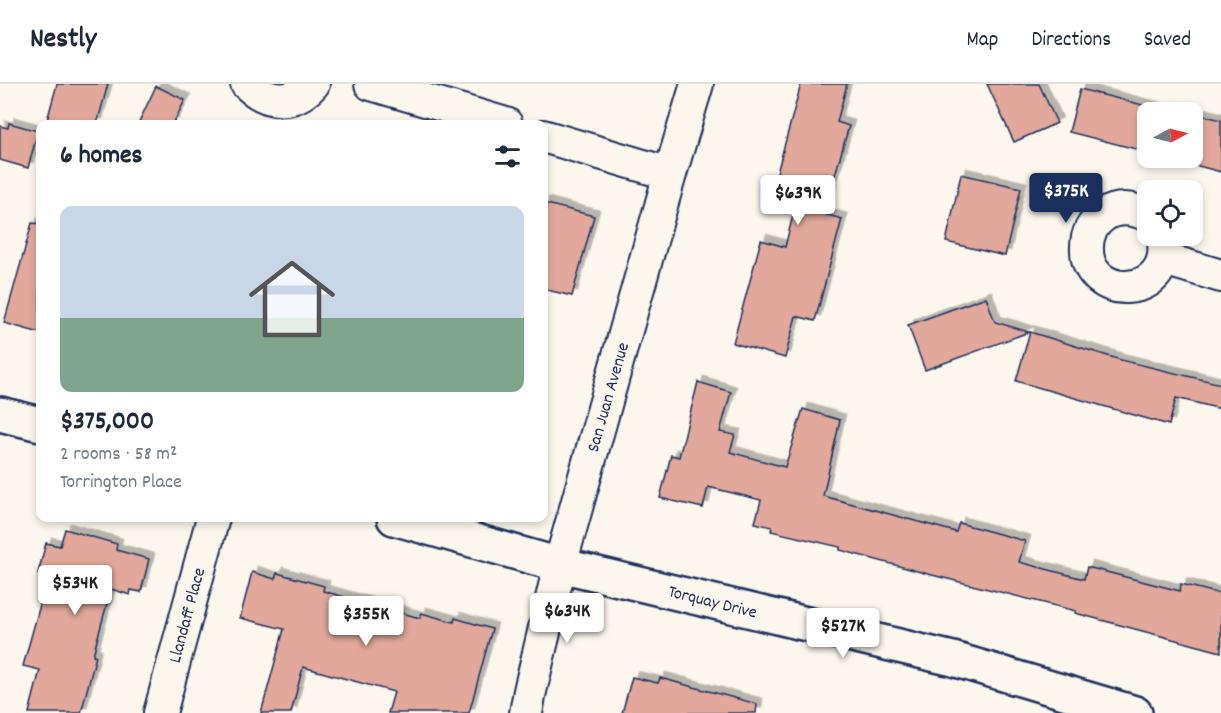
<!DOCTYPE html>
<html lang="en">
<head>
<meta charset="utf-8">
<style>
	body { margin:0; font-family:Dekko,sans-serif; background:#f6f6f7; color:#1f2937; height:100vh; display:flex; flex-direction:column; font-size:22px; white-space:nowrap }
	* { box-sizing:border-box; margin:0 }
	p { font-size:20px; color:#747a83 }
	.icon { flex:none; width:33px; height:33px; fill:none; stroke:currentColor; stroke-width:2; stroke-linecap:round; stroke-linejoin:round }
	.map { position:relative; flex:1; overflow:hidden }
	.panel { position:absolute; left:36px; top:36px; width:512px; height:402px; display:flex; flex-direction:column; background:#fff; border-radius:12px; box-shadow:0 3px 9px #0003 }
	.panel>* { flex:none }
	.needle { width:39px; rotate:83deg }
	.fabs { position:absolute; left:1137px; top:18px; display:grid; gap:12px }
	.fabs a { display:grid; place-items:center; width:66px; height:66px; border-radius:12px; background:#fff; box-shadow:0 3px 9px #0003; font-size:30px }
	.price { position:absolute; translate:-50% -51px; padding:0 14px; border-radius:6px; background:#fff; color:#222; font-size:20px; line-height:39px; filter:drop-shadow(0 2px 3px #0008) }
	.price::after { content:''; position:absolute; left:50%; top:36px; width:18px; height:14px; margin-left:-9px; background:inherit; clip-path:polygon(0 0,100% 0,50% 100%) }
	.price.current { background:#1b2f5e; color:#fff }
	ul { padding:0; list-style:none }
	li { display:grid; align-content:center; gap:12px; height:318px; padding:0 24px }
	li span { display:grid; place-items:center; height:186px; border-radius:12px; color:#555 }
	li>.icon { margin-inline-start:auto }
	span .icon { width:108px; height:108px; fill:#fffc; stroke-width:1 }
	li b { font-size:26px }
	h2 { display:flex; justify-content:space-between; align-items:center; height:72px; padding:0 24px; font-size:26px }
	header { display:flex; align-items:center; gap:36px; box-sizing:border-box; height:84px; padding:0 30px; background:#fff; border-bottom:2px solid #e0e1e3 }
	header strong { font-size:28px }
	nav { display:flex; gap:33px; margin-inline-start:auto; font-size:21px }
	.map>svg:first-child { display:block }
	.building { fill:#e1a89b; stroke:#1b2f5e; stroke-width:1.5; filter:url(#shadow) }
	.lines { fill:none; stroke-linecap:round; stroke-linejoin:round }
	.minor-casing { stroke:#1b2f5e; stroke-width:36 }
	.tertiary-casing { stroke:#1b2f5e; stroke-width:38 }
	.minor { stroke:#fbf7ec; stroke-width:32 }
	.tertiary { stroke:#fbf7ec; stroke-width:33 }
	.labels { text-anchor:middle; stroke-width:5; stroke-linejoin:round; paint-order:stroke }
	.street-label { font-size:18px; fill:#1b2f5e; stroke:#fbf7ec }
</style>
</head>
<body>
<header>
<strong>Nestly</strong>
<nav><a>Map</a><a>Directions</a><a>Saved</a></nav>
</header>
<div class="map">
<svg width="1221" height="629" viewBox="0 0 1221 629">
	<defs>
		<filter id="shadow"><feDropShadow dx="5.5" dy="-5.5" stdDeviation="0" flood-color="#0004"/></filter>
	</defs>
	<rect width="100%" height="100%" fill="#fbf7ec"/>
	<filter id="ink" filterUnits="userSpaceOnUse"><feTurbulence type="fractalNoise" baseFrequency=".0167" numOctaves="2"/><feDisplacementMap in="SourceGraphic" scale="12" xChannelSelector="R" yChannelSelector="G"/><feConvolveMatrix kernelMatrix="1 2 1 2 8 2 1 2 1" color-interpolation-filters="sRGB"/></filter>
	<g filter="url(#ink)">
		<g class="building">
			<path d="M 57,0 L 108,0 L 97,40 L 46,40 Z"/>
			<path d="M 801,0 L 847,0 L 837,38 L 849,42 L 824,130 L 842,135 L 815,237 L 796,232 L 785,274 L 733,259 L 761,156 L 785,163 L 799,107 L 774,100 Z"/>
			<path d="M 987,0 L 1039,0 L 1057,39 L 1014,58 Z"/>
			<path d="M 156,2 L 185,16 L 173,40 L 138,40 Z"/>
			<path d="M 1080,5 L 1170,28 L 1148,28 L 1148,68 L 1069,48 Z"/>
			<path d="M 1177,24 L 1221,36 L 1221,88 L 1168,74 L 1192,74 L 1192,28 L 1176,28 Z"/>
			<path d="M 9,39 L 38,47 L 28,84 L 0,76 L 0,42 L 8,44 Z"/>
			<path d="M 961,90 L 1021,104 L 1005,172 L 946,158 Z"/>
			<path d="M 543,119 L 594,132 L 572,212 L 543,205 Z"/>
			<path d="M 32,139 L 40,140 L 40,249 L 4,239 Z"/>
			<path d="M 986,213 L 995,238 L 1029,248 L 925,286 L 908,241 Z"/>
			<path d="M 1030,248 L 1121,276 L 1221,300 L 1221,325 L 1176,314 L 1169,341 L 1016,297 Z"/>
			<path d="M 698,298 L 731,308 L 720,348 L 735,351 L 730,368 L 785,383 L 803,325 L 840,336 L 823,412 L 956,448 L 959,439 L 1025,457 L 1019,478 L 1084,495 L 1087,483 L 1180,507 L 1181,500 L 1221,510 L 1221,568 L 1075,529 L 1076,527 L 928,490 L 840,466 L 840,463 L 771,447 L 772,443 L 755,439 L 761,416 L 708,403 L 703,424 L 660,414 L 671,371 L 679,373 Z"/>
			<path d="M 65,445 L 117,460 L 116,466 L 149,475 L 141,508 L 131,506 L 130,511 L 111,505 L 93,571 L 96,572 L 81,629 L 29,629 L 40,586 L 23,582 L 48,492 L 38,489 L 46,459 L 60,462 Z"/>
			<path d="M 252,488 L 275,495 L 277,489 L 324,502 L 323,507 L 420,534 L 421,529 L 454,538 L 455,534 L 492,545 L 469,629 L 388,629 L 394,608 L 303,583 L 291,629 L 261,629 L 284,545 L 240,534 Z"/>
			<path d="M 632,593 L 658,599 L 660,594 L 757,620 L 756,629 L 622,629 Z"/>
		</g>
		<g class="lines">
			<g class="minor-casing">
				<g id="minor">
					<path d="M 247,0 C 267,19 293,22 313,0"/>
					<path d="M 371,0 L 506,40"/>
					<path d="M 543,52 L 670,90"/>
					<path d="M 1148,131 C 1133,124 1118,122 1104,131 C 1093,139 1087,150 1087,162 C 1084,220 1177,216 1163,152"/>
					<path d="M 1164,175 L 1221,192"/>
					<path d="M 160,629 L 213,434"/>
					<path d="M 526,629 L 530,607 L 560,481 L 670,90 L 697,0"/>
				</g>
			</g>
			<g class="tertiary-casing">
				<g id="tertiary">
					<path d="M 0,330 L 40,340"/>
					<path d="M 394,434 L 560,481 L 953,575 L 1135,629"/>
				</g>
			</g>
			<use href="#minor" class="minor"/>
			<use href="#tertiary" class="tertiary"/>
		</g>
	</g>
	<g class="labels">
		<g class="street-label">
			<text transform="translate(607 313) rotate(-74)" y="6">San Juan Avenue</text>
			<text transform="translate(713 517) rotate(14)" y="6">Torquay Drive</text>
			<text transform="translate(186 531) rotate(-75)" y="6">Llandaff Place</text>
		</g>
	</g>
</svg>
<div class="fabs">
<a><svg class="needle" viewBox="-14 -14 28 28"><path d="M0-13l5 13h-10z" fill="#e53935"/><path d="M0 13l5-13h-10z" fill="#747a83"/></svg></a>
<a><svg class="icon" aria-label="locate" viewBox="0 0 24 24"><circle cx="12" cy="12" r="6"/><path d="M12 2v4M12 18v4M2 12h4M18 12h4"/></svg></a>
</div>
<b class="price current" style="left:1066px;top:140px">$375K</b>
<b class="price" style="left:798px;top:142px">$639K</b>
<b class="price" style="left:75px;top:532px">$534K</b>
<b class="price" style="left:567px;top:560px">$634K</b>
<b class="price" style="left:366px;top:563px">$355K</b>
<b class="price" style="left:843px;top:575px">$527K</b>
<section class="panel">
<h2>6 homes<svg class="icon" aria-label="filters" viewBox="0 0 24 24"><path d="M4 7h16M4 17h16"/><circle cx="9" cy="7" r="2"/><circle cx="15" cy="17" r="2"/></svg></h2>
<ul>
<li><span style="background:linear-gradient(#c9d6e8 60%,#7fa58c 0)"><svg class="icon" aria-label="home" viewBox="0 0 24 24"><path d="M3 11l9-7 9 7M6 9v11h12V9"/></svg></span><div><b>$375,000</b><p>2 rooms · 58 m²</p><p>Torrington Place</p></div></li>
</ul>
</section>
</div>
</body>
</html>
